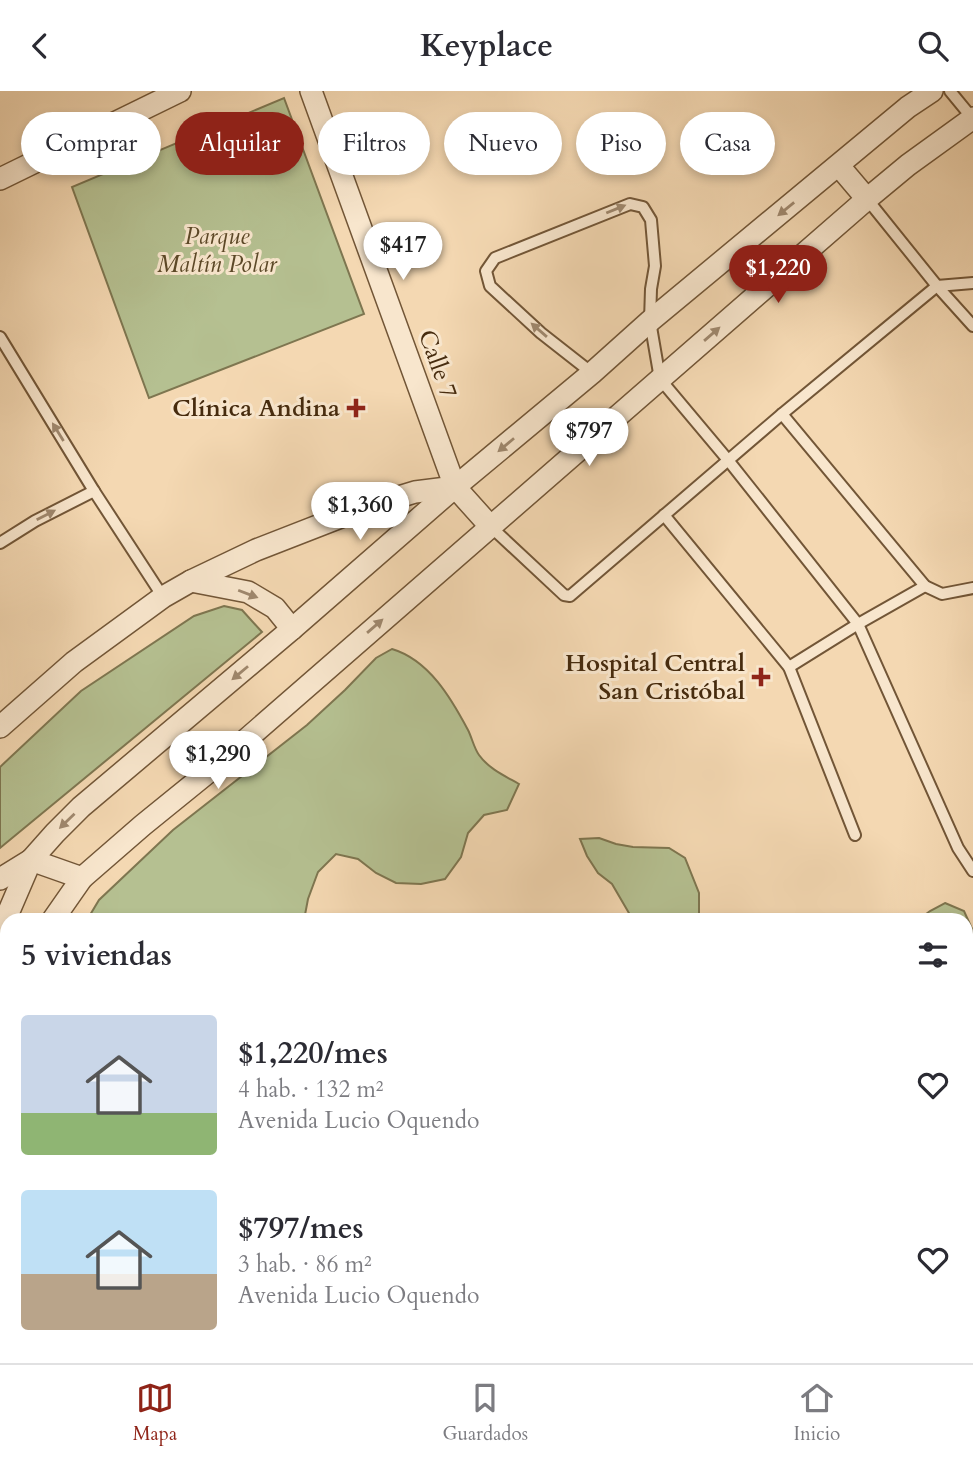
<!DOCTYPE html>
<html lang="es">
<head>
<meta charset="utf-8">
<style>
	body { margin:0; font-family:Cardo,serif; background:#f2f2f3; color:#2b2b33; height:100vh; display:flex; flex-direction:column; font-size:26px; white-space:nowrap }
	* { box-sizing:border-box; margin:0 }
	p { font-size:23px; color:#7c7c81 }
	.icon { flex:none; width:38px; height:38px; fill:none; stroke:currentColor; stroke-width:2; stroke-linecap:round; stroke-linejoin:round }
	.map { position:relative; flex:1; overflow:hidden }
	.panel { position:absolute; left:0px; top:822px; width:973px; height:450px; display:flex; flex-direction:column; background:#fff; border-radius:21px 21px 0 0; box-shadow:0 4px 10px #0003 }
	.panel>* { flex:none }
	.hud { position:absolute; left:21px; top:21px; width:931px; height:63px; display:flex; gap:14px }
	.price { position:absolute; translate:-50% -60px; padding:0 16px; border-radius:24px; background:#fff; color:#222; font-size:23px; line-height:46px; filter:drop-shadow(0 2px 4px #0008) }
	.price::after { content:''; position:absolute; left:50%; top:42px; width:21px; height:16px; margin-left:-10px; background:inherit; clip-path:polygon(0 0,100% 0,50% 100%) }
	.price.selected { background:#8f2418; color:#fff }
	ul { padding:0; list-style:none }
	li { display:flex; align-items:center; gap:21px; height:175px; padding:0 21px }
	li span { display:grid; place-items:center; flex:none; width:196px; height:140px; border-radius:7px; color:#555 }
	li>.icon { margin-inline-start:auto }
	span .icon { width:84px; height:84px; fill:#fffc; stroke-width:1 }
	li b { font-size:30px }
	h2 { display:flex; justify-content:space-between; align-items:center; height:84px; padding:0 21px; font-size:30px }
	.tag { padding:0 24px; border-radius:32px; background:#fff; box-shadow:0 4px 10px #0003; font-size:24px; line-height:63px }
	.tag.selected { background:#8f2418; color:#fff }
	header { display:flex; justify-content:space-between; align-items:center; height:91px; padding:0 21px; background:#fff; font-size:32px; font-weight:600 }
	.tab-bar { display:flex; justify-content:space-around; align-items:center; height:98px; border-top:2px solid #e1e1e2; background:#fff; font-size:19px; color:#7c7c81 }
	.tab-bar a { display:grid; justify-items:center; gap:4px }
	.tab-bar .selected { color:#8f2418 }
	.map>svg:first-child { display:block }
	.green { fill:#b5c091; stroke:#7e7650; stroke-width:2 }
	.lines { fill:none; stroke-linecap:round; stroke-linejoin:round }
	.lane-casing { stroke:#725637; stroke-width:14 }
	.street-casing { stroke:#725637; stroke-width:24 }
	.lane { stroke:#f8e6cd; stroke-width:10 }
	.street { stroke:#f8e6cd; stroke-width:21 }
	.oneway { fill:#9f886e }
	.poi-dot { fill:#8f2418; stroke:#f8e6cd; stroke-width:2.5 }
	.labels { text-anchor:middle; stroke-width:6; stroke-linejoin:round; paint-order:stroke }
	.park-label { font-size:24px; font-style:italic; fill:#5c4928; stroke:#f8e6cd }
	.street-label { font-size:24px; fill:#462b0e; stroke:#f8e6cd }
	.poi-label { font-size:24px; font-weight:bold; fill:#462b0e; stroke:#f8e6cd; text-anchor:end }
</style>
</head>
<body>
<header><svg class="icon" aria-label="back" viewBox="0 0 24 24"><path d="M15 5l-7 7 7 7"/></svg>Keyplace<svg class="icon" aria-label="search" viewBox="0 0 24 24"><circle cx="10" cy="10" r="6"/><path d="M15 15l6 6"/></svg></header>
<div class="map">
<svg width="973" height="1272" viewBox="0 0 973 1272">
	<rect width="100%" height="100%" fill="#f4d8b2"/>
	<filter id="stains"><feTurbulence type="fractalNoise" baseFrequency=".00286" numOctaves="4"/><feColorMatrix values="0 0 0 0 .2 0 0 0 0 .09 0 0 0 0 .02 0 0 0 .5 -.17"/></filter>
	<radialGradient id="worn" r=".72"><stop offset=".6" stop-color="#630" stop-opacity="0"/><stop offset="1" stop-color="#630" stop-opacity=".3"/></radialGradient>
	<g class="green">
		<path d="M 284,7 L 364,223 L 149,307 L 72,96 Z"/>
		<path d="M 224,515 L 242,519 L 262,541 L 0,757 L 0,676 L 81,600 L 194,525 Z"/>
		<path d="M 392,558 C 429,569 451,607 468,639 C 472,647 474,657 479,664 C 489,678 505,685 519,693 L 507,719 L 484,724 L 468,742 L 461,766 L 445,788 L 421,793 L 396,792 L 376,782 L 358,768 L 336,763 L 318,781 L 308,808 L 304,829 L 87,829 L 99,809 L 173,739 L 307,634 L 345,599 L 376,567 Z"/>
		<path d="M 599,747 L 616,753 L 633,756 L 669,757 L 685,767 L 699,802 L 699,829 L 633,829 L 612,793 L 598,782 L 587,765 L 580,748 Z"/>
		<path d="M 945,812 L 964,820 L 973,840 L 973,911 L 966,912 L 966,830 L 918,829 L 930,820 Z"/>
		<path d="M 966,1059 L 973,1060 L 973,1125 L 966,1122 Z"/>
		<path d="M 54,1265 L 224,1265 L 226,1272 L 55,1272 Z"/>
		<path d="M 265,1265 L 616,1265 L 620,1268 L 633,1272 L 264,1272 Z"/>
	</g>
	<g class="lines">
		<g class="lane-casing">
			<g id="lane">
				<path d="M 950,0 L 973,28"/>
				<path d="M 937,195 L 973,235"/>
				<path d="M 937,195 L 973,192"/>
				<path d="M 0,246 L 94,400 L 163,506"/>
				<path d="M 592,282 L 541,242 L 490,195 L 486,180 L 495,167 L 630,113 L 643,116 L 651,129 L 655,175 L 651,198 L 650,230 L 660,288 L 728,369 L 858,533 L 958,757 L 973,780"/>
				<path d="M 782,323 L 925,495 L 942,503 L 973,497"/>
				<path d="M 664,424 L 789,576 L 855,744"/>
				<path d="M 490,435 L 564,504 L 570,505 L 782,323 L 937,195 L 867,108"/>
				<path d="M 0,452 L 35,430 L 94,400"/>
				<path d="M 789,576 L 858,533 L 925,495"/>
			</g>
		</g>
		<g class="street-casing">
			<g id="street">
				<path d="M 311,0 L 455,396 L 490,435"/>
				<path d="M 839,75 L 867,108"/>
				<path d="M 0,88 L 180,0"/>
				<path d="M 191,490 L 248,501 L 275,517 L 292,538"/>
				<path d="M 0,636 L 74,571 L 163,506 L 191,490 L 256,459 L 369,415 L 415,401 L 455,396"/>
				<path d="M 0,788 L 31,769 L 82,787"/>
				<path d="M 52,830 L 82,787 L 143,734 L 217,674 L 867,108 L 908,74 L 973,27"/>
				<path d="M 0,841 L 31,769 L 55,742 L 81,716 L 292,538 L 455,396 L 592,282 L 650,230 L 908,16 L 932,0"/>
				<path d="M 0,856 L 7,855"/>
				<path d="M 0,942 L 7,919"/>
				<path d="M 0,1153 L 7,1187"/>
				<path d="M 26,1265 L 28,1272"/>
			</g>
		</g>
		<use href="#lane" class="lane"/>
		<use href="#street" class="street"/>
	</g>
	<defs><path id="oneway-solid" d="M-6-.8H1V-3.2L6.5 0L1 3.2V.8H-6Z" transform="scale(1.75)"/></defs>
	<g class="oneway">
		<use href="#oneway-solid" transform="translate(616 118) rotate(-22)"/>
		<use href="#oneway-solid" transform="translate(786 118) rotate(141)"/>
		<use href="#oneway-solid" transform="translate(539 239) rotate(-139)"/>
		<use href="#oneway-solid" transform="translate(712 243) rotate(-41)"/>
		<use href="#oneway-solid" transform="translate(58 341) rotate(-122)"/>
		<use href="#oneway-solid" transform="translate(506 354) rotate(140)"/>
		<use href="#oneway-solid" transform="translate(46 424) rotate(-27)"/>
		<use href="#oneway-solid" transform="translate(248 503) rotate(21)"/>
		<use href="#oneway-solid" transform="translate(375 535) rotate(-41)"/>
		<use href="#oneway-solid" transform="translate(240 582) rotate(140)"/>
		<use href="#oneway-solid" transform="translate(67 730) rotate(136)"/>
	</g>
	<g class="poi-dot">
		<path d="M352.5 306.5h7v7h7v7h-7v7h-7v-7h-7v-7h7z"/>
		<path d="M757.5 575.5h7v7h7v7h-7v7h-7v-7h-7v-7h7z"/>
	</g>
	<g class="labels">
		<g class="park-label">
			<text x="217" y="153">Parque<tspan x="217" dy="28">Maltín Polar</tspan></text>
		</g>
		<g class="street-label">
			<text transform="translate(438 273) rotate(70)" y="8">Calle 7</text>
		</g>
		<g class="poi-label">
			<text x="340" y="325">Clínica Andina</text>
			<text x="745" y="580">Hospital Central<tspan x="745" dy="28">San Cristóbal</tspan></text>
		</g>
	</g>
	<rect width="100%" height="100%" filter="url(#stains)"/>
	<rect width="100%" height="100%" fill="url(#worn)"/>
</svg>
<b class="price" style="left:403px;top:191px">$417</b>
<b class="price selected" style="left:778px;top:214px">$1,220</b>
<b class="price" style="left:589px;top:377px">$797</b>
<b class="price" style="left:360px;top:451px">$1,360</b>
<b class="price" style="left:218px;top:700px">$1,290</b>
<div class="hud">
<a class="tag">Comprar</a>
<a class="tag selected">Alquilar</a>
<a class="tag">Filtros</a>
<a class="tag">Nuevo</a>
<a class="tag">Piso</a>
<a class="tag">Casa</a>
</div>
<section class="panel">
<h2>5 viviendas<svg class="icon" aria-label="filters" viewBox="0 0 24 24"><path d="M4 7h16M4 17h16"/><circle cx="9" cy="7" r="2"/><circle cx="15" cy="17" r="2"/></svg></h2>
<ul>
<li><span style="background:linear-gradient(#c9d6e8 70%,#8fb573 0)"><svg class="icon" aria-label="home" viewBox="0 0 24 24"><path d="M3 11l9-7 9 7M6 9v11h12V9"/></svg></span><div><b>$1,220/mes</b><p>4 hab. · 132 m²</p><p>Avenida Lucio Oquendo</p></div><svg class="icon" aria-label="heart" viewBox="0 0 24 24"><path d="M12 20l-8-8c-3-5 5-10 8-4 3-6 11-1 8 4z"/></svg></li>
<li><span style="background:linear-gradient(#bfe0f5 60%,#b9a48a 0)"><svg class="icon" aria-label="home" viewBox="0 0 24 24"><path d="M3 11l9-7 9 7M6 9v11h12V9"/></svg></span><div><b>$797/mes</b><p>3 hab. · 86 m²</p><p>Avenida Lucio Oquendo</p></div><svg class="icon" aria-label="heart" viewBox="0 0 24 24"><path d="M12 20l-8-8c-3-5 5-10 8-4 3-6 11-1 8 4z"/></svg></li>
</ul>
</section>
</div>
<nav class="tab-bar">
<a class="selected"><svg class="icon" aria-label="map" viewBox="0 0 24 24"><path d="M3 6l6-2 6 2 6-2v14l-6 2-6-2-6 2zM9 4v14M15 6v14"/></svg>Mapa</a>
<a><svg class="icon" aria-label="saved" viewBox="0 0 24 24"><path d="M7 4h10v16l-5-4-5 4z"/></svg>Guardados</a>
<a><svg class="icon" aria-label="home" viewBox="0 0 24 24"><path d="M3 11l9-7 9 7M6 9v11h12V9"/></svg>Inicio</a>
</nav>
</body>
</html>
